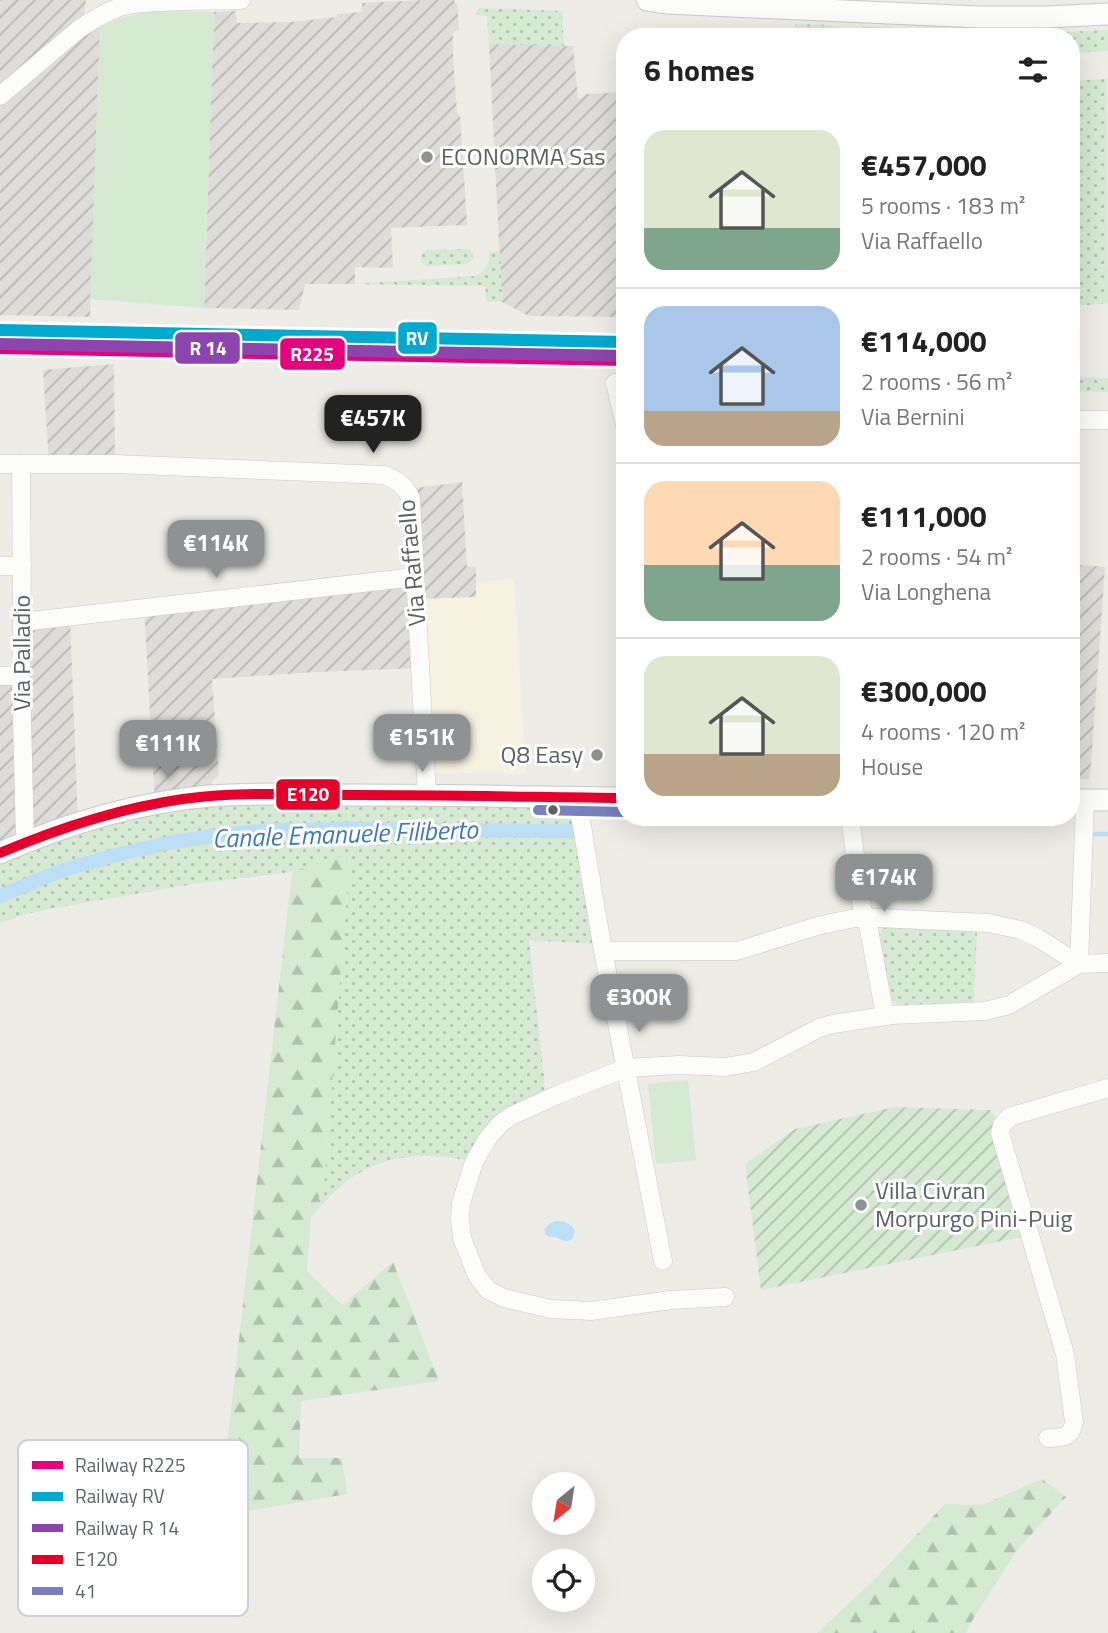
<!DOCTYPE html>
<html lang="en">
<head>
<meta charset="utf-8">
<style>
	body { margin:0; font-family:"Titillium Web",sans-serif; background:#f6f6f6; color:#222; height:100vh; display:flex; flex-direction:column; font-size:26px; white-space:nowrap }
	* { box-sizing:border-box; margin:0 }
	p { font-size:23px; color:#767676 }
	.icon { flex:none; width:38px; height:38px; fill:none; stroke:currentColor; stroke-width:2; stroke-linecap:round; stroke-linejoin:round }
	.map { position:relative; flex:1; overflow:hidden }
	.details { position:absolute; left:616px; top:28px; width:464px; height:798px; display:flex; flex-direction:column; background:#fff; border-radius:28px; box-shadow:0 7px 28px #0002 }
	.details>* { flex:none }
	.needle { width:46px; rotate:210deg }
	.fabs { position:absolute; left:532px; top:1472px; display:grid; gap:14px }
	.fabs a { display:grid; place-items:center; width:63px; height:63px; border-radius:50%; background:#fff; box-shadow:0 7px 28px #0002; font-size:35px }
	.price { position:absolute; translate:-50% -60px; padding:0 16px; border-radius:14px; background:#8f9292; color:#fff; font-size:23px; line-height:46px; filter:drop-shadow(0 2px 4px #0008) }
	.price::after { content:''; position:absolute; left:50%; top:42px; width:21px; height:16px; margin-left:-10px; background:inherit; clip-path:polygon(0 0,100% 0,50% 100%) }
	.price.on { background:#222; color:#fff }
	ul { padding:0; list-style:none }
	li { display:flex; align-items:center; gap:21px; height:175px; padding:0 28px }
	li+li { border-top:2px solid #e0e0e0 }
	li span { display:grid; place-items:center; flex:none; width:196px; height:140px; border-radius:21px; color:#555 }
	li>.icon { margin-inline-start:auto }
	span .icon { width:84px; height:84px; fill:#fffc; stroke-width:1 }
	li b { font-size:30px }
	h2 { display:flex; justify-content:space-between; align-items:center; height:84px; padding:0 28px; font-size:30px }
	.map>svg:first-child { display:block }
	.commercial { fill:#f6f1e1 }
	.industrial { fill:url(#industrial-furrows) }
	.grass { fill:url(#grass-dots) }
	.forest { fill:url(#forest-firs) }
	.garden { fill:url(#garden-furrows) }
	.pitch { fill:#d6e9d3 }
	.water { fill:#bcdff6 }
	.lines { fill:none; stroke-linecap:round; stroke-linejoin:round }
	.stream { stroke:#bcdff6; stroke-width:4.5 }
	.canal { stroke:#bcdff6; stroke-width:14 }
	.minor-casing { stroke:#c9c9c8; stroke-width:19 }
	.tertiary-casing { stroke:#c9c9c8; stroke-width:23 }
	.minor { stroke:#fcfcfb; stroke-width:18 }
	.tertiary { stroke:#fcfcfb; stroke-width:21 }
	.bus-1-casing { stroke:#fff; stroke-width:16 }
	.bus-2-casing { stroke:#fff; stroke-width:16 }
	.bus-1 { stroke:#e4002b; stroke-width:10 }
	.bus-2 { stroke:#7880be; stroke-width:10 }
	.rail-1-casing { stroke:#fff; stroke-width:18 }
	.rail-2-casing { stroke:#fff; stroke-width:18 }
	.rail-3-casing { stroke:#fff; stroke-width:18 }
	.rail-1 { stroke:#e5007d; stroke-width:12 }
	.rail-2 { stroke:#00a9ce; stroke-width:12 }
	.rail-3 { stroke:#8e44ad; stroke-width:12 }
	.poi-dot { fill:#8f9292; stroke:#fff; stroke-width:2.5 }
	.bus-dot { fill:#5d6165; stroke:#fff; stroke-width:2.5 }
	.labels { text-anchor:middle; stroke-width:6; stroke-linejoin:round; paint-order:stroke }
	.poi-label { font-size:24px; fill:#5d6165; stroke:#fff; text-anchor:start }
	.street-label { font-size:24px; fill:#5d6165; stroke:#fff }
	.water-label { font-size:26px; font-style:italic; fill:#437aaf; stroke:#fff }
	.key { fill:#fff; stroke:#ced0d1; stroke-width:2 }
	.key-label { font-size:19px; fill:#5d6165 }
	.line-badge { stroke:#fff; stroke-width:2.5 }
	.badge-label { font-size:19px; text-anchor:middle; font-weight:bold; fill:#fff }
</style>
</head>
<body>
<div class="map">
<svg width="1108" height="1633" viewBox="0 0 1108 1633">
	<defs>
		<pattern id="industrial-furrows" width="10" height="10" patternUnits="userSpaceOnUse" patternTransform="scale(1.75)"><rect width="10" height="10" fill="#deddd9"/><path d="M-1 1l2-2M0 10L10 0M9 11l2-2" fill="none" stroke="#b7b7b4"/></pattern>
		<pattern id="grass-dots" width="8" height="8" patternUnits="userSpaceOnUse" patternTransform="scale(1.75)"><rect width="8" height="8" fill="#d6e9d3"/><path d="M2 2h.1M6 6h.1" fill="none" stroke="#b1c0af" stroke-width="1.8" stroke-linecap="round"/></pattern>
		<pattern id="forest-firs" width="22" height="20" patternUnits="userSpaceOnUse" patternTransform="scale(1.75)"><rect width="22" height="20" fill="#d6e9d3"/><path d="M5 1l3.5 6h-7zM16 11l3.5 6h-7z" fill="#b1c0af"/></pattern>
		<pattern id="garden-furrows" width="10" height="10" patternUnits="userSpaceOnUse" patternTransform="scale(1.75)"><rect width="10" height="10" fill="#d6e9d3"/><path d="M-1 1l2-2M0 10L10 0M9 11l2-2" fill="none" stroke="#b1c0af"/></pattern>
	</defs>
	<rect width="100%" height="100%" fill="#edece7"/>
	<path class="commercial" d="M 514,579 L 526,773 L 433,773 L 424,599 L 475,597 L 476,582 Z"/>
	<g class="industrial">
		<path d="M 0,0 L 86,0 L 84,13 L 100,27 L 90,317 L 0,315 Z"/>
		<path d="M 426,0 L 454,0 L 455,3 L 457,3 L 459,29 L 453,33 L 453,54 L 457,113 L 460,116 L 467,225 L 391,228 L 393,268 L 355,267 L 355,284 L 305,284 L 299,310 L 204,308 L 214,12 L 236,11 L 237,23 L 291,22 L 337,17 L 337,14 L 362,12 L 362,3 Z"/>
		<path d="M 489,44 L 573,46 L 578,99 L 587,94 L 625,92 L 625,317 L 529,316 L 502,302 Z"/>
		<path d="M 114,364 L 115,464 L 49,465 L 43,370 Z"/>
		<path d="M 462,482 L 467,567 L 476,567 L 476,597 L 416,599 L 420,668 L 316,672 L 212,679 L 219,775 L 212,781 L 211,796 L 155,804 L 144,607 L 415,577 L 407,489 Z"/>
		<path d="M 1071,564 L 1105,567 L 1090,779 L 1071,779 Z"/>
		<path d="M 70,616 L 78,823 L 0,853 L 0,676 L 21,676 L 22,622 Z"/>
	</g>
	<g class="grass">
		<path d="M 479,8 L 562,11 L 564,46 L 489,44 L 487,16 L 476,15 L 476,12 Z"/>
		<path d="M 795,24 L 832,25 L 836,37 L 798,37 Z"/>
		<path d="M 862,26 L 957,31 L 959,37 L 864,37 Z"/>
		<path d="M 1108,30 L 1108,51 L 1071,53 L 1071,37 L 1025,37 L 1026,34 Z"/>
		<path d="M 1107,79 L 1108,303 L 1078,306 L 1071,276 L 1071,81 Z"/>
		<path d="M 468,249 L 473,253 L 474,258 L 467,264 L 428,266 C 422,265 420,260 422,254 L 427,250 Z"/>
		<path d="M 489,252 L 500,252 L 502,302 L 487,302 L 485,286 L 355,284 L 475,276 C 486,271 490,264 489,252 Z"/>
		<path d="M 1071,377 L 1108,378 L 1108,392 L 1071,391 Z"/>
		<path d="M 576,797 L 594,944 L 529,940 L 545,1087 L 543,1101 L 511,1116 L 474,1162 C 425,1151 377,1153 338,1189 C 328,1197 320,1207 311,1217 L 324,1185 L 350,854 L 292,872 L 194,884 L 60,907 L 26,914 L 0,923 L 0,853 L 155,804 Z"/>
		<path d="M 886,926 L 977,931 L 974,1003 L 897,1005 L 892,1001 L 879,935 L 882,928 Z"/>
	</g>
	<g class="forest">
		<path d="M 350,853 L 324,1185 L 311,1217 L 307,1271 L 342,1305 L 393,1262 L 439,1381 L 301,1401 L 299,1458 L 342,1458 L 347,1494 L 219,1516 L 292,872 Z"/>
		<path d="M 1042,1479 L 1066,1497 L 1017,1550 L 973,1619 L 966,1633 L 817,1633 L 876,1578 L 945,1504 L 982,1505 Z"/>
	</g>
	<path class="garden" d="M 895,1107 L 990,1110 L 1002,1125 L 1031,1235 L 761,1290 L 745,1164 L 795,1129 Z"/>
	<g class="pitch">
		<path d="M 175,11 L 214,12 L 204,308 L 90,299 L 100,27 C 128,13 144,12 175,11 Z"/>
		<path d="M 688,1080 L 696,1160 L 656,1164 L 648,1084 Z"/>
	</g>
	<path class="water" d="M 556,1221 C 564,1221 570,1223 575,1230 L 573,1238 C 567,1243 564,1241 558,1238 C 553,1236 550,1238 546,1235 L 544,1230 L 549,1224 Z"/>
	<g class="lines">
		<path class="stream" d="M 1090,834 L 1108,834"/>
		<path class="canal" d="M 0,896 L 60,871 L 112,856 L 168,843 L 219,835 L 270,830 L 352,829 L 573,831"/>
		<g class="minor-casing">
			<g id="minor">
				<path d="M 0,96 L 79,29 C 94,19 110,9 127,5 C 159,0 207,1 241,0"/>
				<path d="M 615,383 L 625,425"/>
				<path d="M 1071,420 L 1108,420"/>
				<path d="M 0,464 L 115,464 L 384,475 C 397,480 406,486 411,499 L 427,795"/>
				<path d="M 21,464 L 22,622 L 21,676 L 25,842"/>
				<path d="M 0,566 L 22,566"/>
				<path d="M 22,622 L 415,577"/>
				<path d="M 0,676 L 21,676"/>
				<path d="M 576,797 L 582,826 L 603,951 L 663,1261"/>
				<path d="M 850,817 L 862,908 L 869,930 L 885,1016"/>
				<path d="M 603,951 L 737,951 L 817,926 L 855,918 L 877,918 L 988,923 L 1007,927 L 1021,930 L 1038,938 L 1079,964 L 1085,800"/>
				<path d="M 725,1297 L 671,1300 L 591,1311 L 551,1309 L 504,1298 L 488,1290 L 477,1276 L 462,1238 L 460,1219 L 461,1203 L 474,1162 L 488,1138 L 500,1124 L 511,1116 L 557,1095 L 626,1068 L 679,1065 L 725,1067 L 754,1062 L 819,1028 L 833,1024 L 892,1015 L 985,1011 L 1009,1005 L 1079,964 L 1108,963"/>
				<path d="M 1048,1438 C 1062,1437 1071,1439 1074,1422 L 1065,1354 L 1000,1133 L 1002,1125 L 1009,1117 L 1108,1088"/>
			</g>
		</g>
		<g class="tertiary-casing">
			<g id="tertiary">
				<path d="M 647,0 L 666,3 L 978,17 L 1047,17 L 1108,14"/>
				<path d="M 1071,800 L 1108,800"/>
				<path d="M 0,853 C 66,824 138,802 210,796 C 257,792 306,795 353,795 C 444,795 534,797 625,798"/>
			</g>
		</g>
		<use href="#minor" class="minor"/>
		<use href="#tertiary" class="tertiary"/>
		<g class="bus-1-casing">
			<path id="bus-1" d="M 0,853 C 59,828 120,808 183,799 C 240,791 297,795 353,795 C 444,795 534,797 625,798"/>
		</g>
		<g class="bus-2-casing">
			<path id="bus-2" d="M 538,810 L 625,812"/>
		</g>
		<use href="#bus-1" class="bus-1"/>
		<use href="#bus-2" class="bus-2"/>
		<g class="rail-1-casing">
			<path id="rail-1" d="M 0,348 L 625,360"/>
		</g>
		<g class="rail-2-casing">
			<path id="rail-2" d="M 0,330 L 625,342"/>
		</g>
		<g class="rail-3-casing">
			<path id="rail-3" d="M 0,344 L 625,356"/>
		</g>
		<use href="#rail-1" class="rail-1"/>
		<use href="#rail-2" class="rail-2"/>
		<use href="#rail-3" class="rail-3"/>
	</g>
	<g class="poi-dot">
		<circle cx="427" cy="157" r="7"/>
		<circle cx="597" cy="755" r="7"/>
		<circle cx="861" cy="1205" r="7"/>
	</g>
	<circle class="bus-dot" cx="553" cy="810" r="6"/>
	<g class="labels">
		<g class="poi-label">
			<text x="441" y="165">ECONORMA Sas</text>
			<text x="583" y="763" text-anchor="end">Q8 Easy</text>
			<text x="875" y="1199">Villa Civran<tspan x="875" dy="28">Morpurgo Pini-Puig</tspan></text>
		</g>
		<g class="street-label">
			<text transform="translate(412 563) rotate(-95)" y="8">Via Raffaello</text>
			<text transform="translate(22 653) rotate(-90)" y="8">Via Palladio</text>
		</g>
		<g class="water-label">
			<text transform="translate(345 834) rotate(-2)" y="9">Canale Emanuele Filiberto</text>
		</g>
	</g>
	<rect x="18" y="1440" width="230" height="176" rx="10" class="key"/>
	<rect x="32" y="1461" width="31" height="8" fill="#e5007d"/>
	<rect x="32" y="1492" width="31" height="9" fill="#00a9ce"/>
	<rect x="32" y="1524" width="31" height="8" fill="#8e44ad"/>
	<rect x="32" y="1555" width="31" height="9" fill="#e4002b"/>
	<rect x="32" y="1587" width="31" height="8" fill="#7880be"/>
	<g class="key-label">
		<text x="75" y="1472">Railway R225</text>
		<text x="75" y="1503">Railway RV</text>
		<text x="75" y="1535">Railway R 14</text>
		<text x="75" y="1566">E120</text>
		<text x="75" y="1598">41</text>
	</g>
	<g class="line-badge">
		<rect x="397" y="321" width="41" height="34" rx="7" fill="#00a9ce"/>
		<rect x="174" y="331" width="67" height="34" rx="7" fill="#8e44ad"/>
		<rect x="279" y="337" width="67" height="34" rx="7" fill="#e5007d"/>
		<rect x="275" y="778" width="66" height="33" rx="7" fill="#e4002b"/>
	</g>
	<g class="badge-label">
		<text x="417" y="345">RV</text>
		<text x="208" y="355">R 14</text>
		<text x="312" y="361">R225</text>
		<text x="308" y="801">E120</text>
	</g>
</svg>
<div class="fabs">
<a><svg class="needle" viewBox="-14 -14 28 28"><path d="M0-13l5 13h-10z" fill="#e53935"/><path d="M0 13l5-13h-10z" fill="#767676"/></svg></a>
<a><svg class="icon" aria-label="locate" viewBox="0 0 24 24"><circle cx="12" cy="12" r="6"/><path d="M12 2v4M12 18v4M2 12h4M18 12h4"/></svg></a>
</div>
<b class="price on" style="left:373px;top:455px">€457K</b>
<b class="price" style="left:216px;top:580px">€114K</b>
<b class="price" style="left:422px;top:774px">€151K</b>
<b class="price" style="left:168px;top:780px">€111K</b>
<b class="price" style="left:884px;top:914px">€174K</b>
<b class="price" style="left:639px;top:1034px">€300K</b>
<section class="details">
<h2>6 homes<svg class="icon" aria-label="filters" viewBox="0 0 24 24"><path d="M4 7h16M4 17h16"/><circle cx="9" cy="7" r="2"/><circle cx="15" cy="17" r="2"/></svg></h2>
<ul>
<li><span style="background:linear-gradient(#dfe7d0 70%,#7fa58c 0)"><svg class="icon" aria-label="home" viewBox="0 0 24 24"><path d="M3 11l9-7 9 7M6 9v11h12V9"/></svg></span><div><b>€457,000</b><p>5 rooms · 183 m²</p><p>Via Raffaello</p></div></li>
<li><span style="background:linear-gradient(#a9c7e8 75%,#b9a48a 0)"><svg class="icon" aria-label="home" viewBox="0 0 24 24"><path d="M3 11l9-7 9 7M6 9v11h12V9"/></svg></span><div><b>€114,000</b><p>2 rooms · 56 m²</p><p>Via Bernini</p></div></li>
<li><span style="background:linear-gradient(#ffd9b3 60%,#7fa58c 0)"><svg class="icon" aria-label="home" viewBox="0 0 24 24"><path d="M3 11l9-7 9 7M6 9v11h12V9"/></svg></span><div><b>€111,000</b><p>2 rooms · 54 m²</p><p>Via Longhena</p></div></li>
<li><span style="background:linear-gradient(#dfe7d0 70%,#b9a48a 0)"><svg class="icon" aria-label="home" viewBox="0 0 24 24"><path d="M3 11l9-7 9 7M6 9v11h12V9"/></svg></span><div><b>€300,000</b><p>4 rooms · 120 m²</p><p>House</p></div></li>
</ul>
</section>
</div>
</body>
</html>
